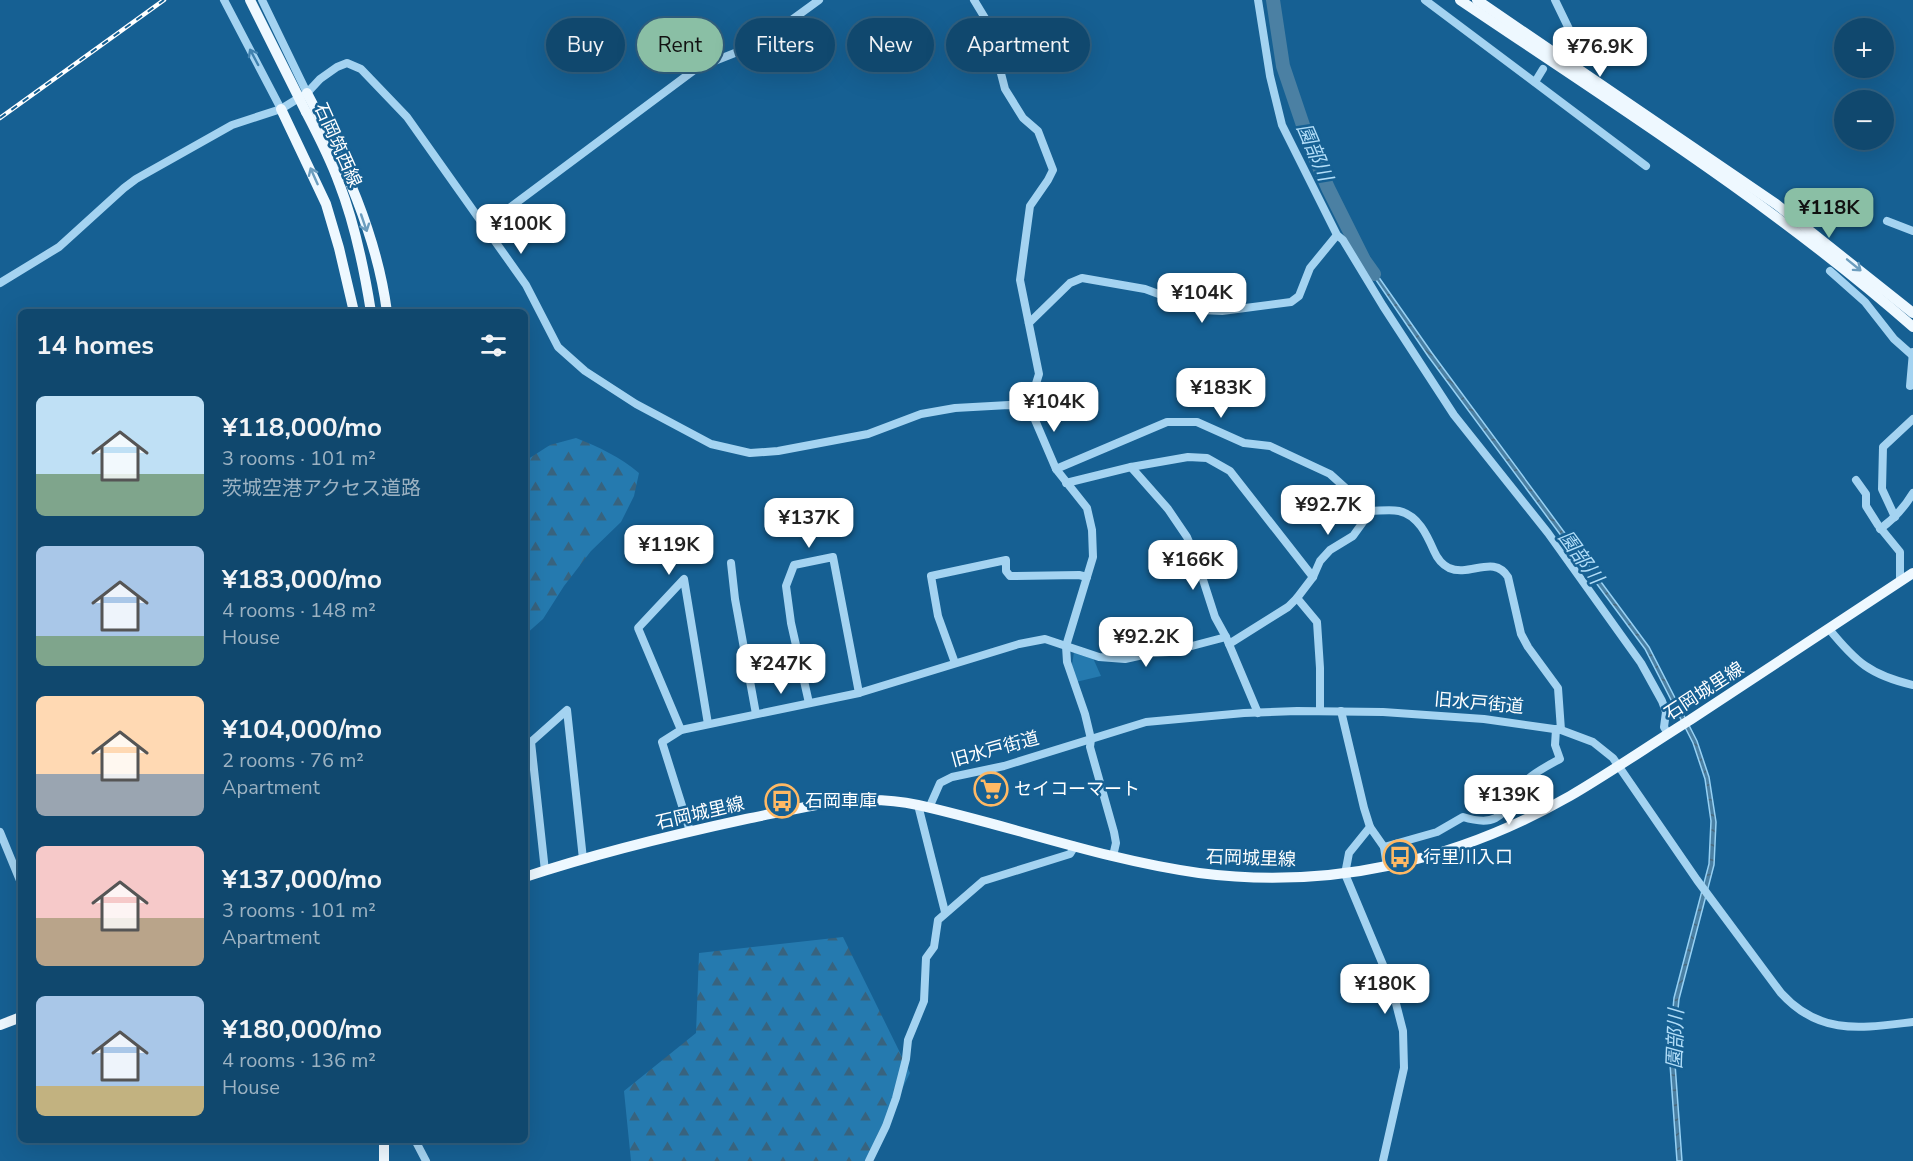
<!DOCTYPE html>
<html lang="en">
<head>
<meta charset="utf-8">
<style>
	body { margin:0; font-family:"Nunito Sans","Noto Sans JP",sans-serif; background:#1e5276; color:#f1f3f6; height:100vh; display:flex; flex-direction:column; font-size:22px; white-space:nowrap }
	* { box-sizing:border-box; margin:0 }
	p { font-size:20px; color:#9cb2c2 }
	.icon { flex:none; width:33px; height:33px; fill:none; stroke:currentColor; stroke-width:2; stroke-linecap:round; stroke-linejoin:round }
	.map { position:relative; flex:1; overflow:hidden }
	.sheet { position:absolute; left:18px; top:309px; width:510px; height:834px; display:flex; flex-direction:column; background:#10486e; border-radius:9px; box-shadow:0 6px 24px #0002,0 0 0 2px #306081 }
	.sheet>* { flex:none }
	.top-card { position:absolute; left:546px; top:18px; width:570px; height:54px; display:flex; gap:12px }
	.controls { position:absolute; left:1834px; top:18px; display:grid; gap:12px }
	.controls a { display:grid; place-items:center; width:60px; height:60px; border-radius:50%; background:#10486e; box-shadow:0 6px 24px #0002,0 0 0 2px #306081; font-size:30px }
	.price { position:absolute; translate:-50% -51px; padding:0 14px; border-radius:12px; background:#fff; color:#222; font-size:20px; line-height:39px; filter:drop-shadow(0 2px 3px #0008) }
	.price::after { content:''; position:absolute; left:50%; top:36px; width:18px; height:14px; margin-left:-9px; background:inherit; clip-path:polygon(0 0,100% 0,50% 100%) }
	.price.selected { background:#8abfa5; color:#111 }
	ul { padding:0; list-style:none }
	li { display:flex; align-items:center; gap:18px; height:150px; padding:0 18px }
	li span { display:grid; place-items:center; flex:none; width:168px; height:120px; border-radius:9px; color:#555 }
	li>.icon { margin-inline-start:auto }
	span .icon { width:72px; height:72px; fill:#fffc; stroke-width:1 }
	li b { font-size:26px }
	h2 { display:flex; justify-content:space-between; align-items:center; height:72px; padding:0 18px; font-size:26px }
	.chip { padding:0 21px; border-radius:27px; background:#10486e; box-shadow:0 6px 24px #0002,0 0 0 2px #306081; font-size:21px; line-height:54px }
	.chip.selected { background:#8abfa5; color:#111 }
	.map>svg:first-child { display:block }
	.green { fill:#257aaf }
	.forest { fill:url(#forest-firs) }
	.water { fill:url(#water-waves); stroke:#97d1f4; stroke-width:1.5 }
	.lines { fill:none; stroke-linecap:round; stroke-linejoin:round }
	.river { stroke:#4b80a3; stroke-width:14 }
	.minor { stroke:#a4d3f1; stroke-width:8 }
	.major { stroke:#eef8ff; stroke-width:10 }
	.rail-casing { stroke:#fff; stroke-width:4.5 }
	.rail { stroke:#166093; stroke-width:2; stroke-dasharray:7; stroke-linecap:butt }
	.major-bridge { stroke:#eef8ff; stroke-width:10 }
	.oneway { stroke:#4182af }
	.oneway2 { stroke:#6c9dbe }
	.labels { text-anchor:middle; stroke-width:5; stroke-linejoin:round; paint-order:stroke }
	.street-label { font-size:18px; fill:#fff; stroke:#166093 }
	.poi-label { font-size:18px; fill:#fff; stroke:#166093; text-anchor:start }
	.water-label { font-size:20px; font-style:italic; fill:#b1ddf8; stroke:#166093 }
</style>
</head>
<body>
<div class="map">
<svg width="1913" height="1161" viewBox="0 0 1913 1161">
	<defs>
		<pattern id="forest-firs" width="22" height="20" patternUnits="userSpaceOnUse" patternTransform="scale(1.5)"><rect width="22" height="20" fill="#257aaf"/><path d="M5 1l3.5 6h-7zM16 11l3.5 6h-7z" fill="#38637e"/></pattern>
		<pattern id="water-waves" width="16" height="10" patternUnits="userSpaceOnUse" patternTransform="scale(1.5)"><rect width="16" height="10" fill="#4b80a3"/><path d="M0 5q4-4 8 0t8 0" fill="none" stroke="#4b697c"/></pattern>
	</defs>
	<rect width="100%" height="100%" fill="#166093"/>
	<path class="green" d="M 1074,652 L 1093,658 L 1101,676 L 1076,682 L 1072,665 Z"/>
	<g class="forest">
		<path d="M 576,438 C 599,447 620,457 639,473 L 634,496 L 621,522 L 591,551 L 564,586 L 543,619 L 525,635 L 525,461 L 550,445 Z"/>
		<path d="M 843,937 L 910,1073 L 866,1161 L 631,1161 L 624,1091 L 696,1033 L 699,953 Z"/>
	</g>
	<path class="water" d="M 1366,259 L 1432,353 L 1649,647 L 1697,741 L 1709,777 L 1716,822 L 1714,865 L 1679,999 L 1674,1050 L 1682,1161 L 1677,1161 L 1669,1050 L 1674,998 L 1709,864 L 1711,821 L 1705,779 L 1693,743 L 1645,649 L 1428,356 L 1363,261 Z"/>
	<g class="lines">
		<path class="river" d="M 1273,0 L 1283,66 L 1309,143 L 1328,188 L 1364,260 L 1374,274"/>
		<g class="minor">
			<path d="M 224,0 L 281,109"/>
			<path d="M 262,0 L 307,93"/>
			<path d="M 974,0 L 988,23 L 1005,89 L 1023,118 L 1038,131 L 1053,170 L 1048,180 L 1030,206 L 1020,280 L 1039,374 L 1029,406 L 1056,469 L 1087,508 L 1092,530 L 1093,557 L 1066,646 L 1067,662 L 1085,714 L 1091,739 L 1090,747 L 1114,832 L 1116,843 L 1113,856"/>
			<path d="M 1258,0 L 1270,76 L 1282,125 L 1337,235 L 1343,240 L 1383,306 L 1454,415 L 1548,533 L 1641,663 L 1662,701 L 1666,712 L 1664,727 L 1668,734"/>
			<path d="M 1425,0 L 1646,166"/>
			<path d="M 1555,0 L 1570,31 L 1560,46"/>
			<path d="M 1535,82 L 1543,69"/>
			<path d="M 1887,221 L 1913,231"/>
			<path d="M 484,227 L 697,68 L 760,43 L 819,0"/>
			<path d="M 1830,271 L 1865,302 L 1894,339 L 1912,355"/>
			<path d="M 0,283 L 59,247 L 124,188 L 136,179 L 232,125 L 281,109 L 307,93 L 320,79 L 337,67 L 347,63 L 361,69 L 407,117 L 526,285 L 558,347 L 585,371 L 636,404 L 711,444 L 750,453 L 778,451 L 868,434 L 921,414 L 955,408 L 1009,405 L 1029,406"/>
			<path d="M 1029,323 L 1070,283 L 1082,278 L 1145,289 L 1202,310 L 1222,311 L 1291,302 L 1299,296 L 1310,268 L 1337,235"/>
			<path d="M 1910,386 L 1913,352"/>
			<path d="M 1131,467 L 1168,509 L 1187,537 L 1196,558 L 1215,617 L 1226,637 L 1258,713"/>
			<path d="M 1056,469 L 1167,422 L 1197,422 L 1244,443 L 1270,446 L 1330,474 L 1371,511 C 1379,511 1390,509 1399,511 C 1418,515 1427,535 1434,551 C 1437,558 1441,564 1449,568 C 1470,577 1494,554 1508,577 L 1521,634 L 1528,647 L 1558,688 L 1561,730"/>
			<path d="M 1856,480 L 1866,494 L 1866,506 L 1878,525 L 1900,552 L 1900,581"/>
			<path d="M 1066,483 L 1131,467 L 1188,457 L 1207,458 L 1230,471 L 1313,577"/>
			<path d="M 1895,517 L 1882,489 L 1883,447 L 1913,419"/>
			<path d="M 1880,529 C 1894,519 1904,508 1913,493"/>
			<path d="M 731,563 L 735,599 L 756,714"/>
			<path d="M 1829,629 C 1856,662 1870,675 1913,685"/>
			<path d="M 1229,644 L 1288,607 L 1297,598"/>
			<path d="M 955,663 L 938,616 L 931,576 L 1006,560 L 1006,571 L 1010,576 L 1079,575 L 1087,577"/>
			<path d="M 809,703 L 791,623 L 786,586 L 794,565 L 833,557 L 859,693"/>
			<path d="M 1320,711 L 1320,668 L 1317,622 L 1297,598 L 1313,577 L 1320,561 L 1330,550 L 1353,536 L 1371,511"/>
			<path d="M 1341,711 L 1364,808 L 1370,827 L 1349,853 L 1345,874 L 1391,984 L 1403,1031 L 1404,1068 L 1383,1161"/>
			<path d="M 681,730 L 638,628 L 684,579 L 708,724"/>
			<path d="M 918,805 L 945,912"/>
			<path d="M 929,808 L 940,783 L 952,777 L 1004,766 L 1146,722 L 1244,713 L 1297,711 L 1383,712 L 1484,719 L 1561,730 L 1593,742 L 1613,758 L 1697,880 L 1781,993 C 1820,1036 1861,1028 1913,1022"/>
			<path d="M 1370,827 L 1384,847"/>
			<path d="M 690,831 L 662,742 L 681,730 L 859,693 L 1019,644 L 1045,639 L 1099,657 L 1125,659 L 1152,653 L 1169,652 L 1226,637"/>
			<path d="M 0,832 L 21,883"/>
			<path d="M 1387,867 L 1384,847 L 1437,832 L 1463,817 C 1508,831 1503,803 1528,779 C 1537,771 1549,765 1560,759 L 1555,745 L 1556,729"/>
			<path d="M 545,871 L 531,742 L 567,710 L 583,859"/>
			<path d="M 415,1140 L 426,1161"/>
			<path d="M 869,1161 L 886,1126 L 896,1098 L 906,1059 L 908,1040 L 924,1001 L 926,958 L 934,947 L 938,920 L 983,881 L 1070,854 L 1075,846"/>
		</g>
		<g class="major">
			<path d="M 1460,0 C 1614,104 1773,204 1913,327"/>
			<path d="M 1477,0 L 1776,204 L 1913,313"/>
			<path d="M 307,93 C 343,161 377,235 387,312"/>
			<path d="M 281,109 L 326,204 L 339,248 L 354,312"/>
			<path d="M 306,112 C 318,135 330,158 339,183 C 355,224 364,268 371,312"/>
			<path d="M 525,877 C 597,853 672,835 746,819 C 807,807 856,792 918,805 C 1012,826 1104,860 1199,873 C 1330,890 1456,861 1570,796 C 1611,772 1650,745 1690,720 C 1765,671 1839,622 1913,573"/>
			<path d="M 0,1025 L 21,1017"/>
			<path d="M 384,1140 L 384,1161"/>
		</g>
		<g class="rail-casing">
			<path id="rail" d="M 0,118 L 164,0"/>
		</g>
		<use href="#rail" class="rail"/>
		<path class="major-bridge" d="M 250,0 L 306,112"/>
	</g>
	<defs><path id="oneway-shaft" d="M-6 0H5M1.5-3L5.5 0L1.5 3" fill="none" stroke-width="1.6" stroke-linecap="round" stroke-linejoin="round" transform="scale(1.5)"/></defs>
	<use class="oneway" href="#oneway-shaft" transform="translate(254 57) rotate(-118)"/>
	<g class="oneway2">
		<use href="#oneway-shaft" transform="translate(314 176) rotate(-114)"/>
		<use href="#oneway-shaft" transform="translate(364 223) rotate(71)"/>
		<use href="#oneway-shaft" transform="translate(1854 265) rotate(39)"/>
	</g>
	<defs>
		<g id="supermarket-ring" transform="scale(1.725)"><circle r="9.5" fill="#166093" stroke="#ffb964" stroke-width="1.5"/><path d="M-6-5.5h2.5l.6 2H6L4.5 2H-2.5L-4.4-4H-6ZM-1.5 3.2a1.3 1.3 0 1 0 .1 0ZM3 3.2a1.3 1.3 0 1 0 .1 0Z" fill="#ffb964"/></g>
		<g id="bus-ring" transform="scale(1.725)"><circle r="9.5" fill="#166093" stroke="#ffb964" stroke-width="1.5"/><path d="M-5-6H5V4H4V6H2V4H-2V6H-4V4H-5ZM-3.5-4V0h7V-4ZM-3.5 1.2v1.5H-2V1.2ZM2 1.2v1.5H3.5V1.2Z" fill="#ffb964"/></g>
	</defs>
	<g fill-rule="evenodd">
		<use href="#supermarket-ring" x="991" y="789"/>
		<use href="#bus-ring" x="782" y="801"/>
		<use href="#bus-ring" x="1400" y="857"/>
	</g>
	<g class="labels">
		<g class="street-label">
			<text transform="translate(338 145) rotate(66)" y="6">石岡筑西線</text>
			<text transform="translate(1704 691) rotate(-33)" y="6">石岡城里線</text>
			<text transform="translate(1479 703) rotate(5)" y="6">旧水戸街道</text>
			<text transform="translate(995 749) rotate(-15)" y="6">旧水戸街道</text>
			<text transform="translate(700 813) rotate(-13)" y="6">石岡城里線</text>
			<text transform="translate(1251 858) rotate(2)" y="6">石岡城里線</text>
		</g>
		<g class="poi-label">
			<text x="1014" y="795">セイコーマート</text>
			<text x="805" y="807">石岡車庫</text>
			<text x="1423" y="863">行里川入口</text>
		</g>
		<g class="water-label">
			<text transform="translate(1315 152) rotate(67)" y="7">園部川</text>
			<text transform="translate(1581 557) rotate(54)" y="7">園部川</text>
			<text transform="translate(1675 1039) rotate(-88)" y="7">園部川</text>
		</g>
	</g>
</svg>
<div class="controls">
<a>+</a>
<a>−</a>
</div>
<b class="price" style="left:1600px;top:78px">¥76.9K</b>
<b class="price selected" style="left:1829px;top:239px">¥118K</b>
<b class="price" style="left:521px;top:255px">¥100K</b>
<b class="price" style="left:1202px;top:324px">¥104K</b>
<b class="price" style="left:1221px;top:419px">¥183K</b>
<b class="price" style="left:1054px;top:433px">¥104K</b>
<b class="price" style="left:1328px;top:536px">¥92.7K</b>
<b class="price" style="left:809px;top:549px">¥137K</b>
<b class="price" style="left:669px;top:576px">¥119K</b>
<b class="price" style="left:1193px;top:591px">¥166K</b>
<b class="price" style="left:1146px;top:668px">¥92.2K</b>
<b class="price" style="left:781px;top:695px">¥247K</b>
<b class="price" style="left:1509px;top:826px">¥139K</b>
<b class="price" style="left:1385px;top:1015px">¥180K</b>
<div class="top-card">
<a class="chip">Buy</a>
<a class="chip selected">Rent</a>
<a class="chip">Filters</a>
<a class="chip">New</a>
<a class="chip">Apartment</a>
</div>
<section class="sheet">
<h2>14 homes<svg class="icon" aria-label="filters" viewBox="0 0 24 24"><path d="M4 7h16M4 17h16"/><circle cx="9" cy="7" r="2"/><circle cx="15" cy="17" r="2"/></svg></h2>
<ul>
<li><span style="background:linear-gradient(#bfe0f5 65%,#7fa58c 0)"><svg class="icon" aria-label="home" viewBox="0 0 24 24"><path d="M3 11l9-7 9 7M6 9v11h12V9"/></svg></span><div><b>¥118,000/mo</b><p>3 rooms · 101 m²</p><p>茨城空港アクセス道路</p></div></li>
<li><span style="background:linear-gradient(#a9c7e8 75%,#7fa58c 0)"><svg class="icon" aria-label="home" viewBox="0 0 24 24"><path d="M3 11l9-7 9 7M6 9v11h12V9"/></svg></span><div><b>¥183,000/mo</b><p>4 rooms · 148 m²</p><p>House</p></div></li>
<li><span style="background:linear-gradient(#ffd9b3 65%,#9aa5b1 0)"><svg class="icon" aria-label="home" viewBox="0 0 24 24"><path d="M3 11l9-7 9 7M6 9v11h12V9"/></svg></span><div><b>¥104,000/mo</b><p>2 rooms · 76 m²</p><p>Apartment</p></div></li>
<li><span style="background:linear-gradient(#f6c9c9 60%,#b9a48a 0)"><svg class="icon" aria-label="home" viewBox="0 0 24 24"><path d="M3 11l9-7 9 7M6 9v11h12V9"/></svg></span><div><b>¥137,000/mo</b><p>3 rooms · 101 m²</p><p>Apartment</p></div></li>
<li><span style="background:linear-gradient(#a9c7e8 75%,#c2b280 0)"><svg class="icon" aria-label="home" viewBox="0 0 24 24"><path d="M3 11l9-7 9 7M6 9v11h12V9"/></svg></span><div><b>¥180,000/mo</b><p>4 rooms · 136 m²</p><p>House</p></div></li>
</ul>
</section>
</div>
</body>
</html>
